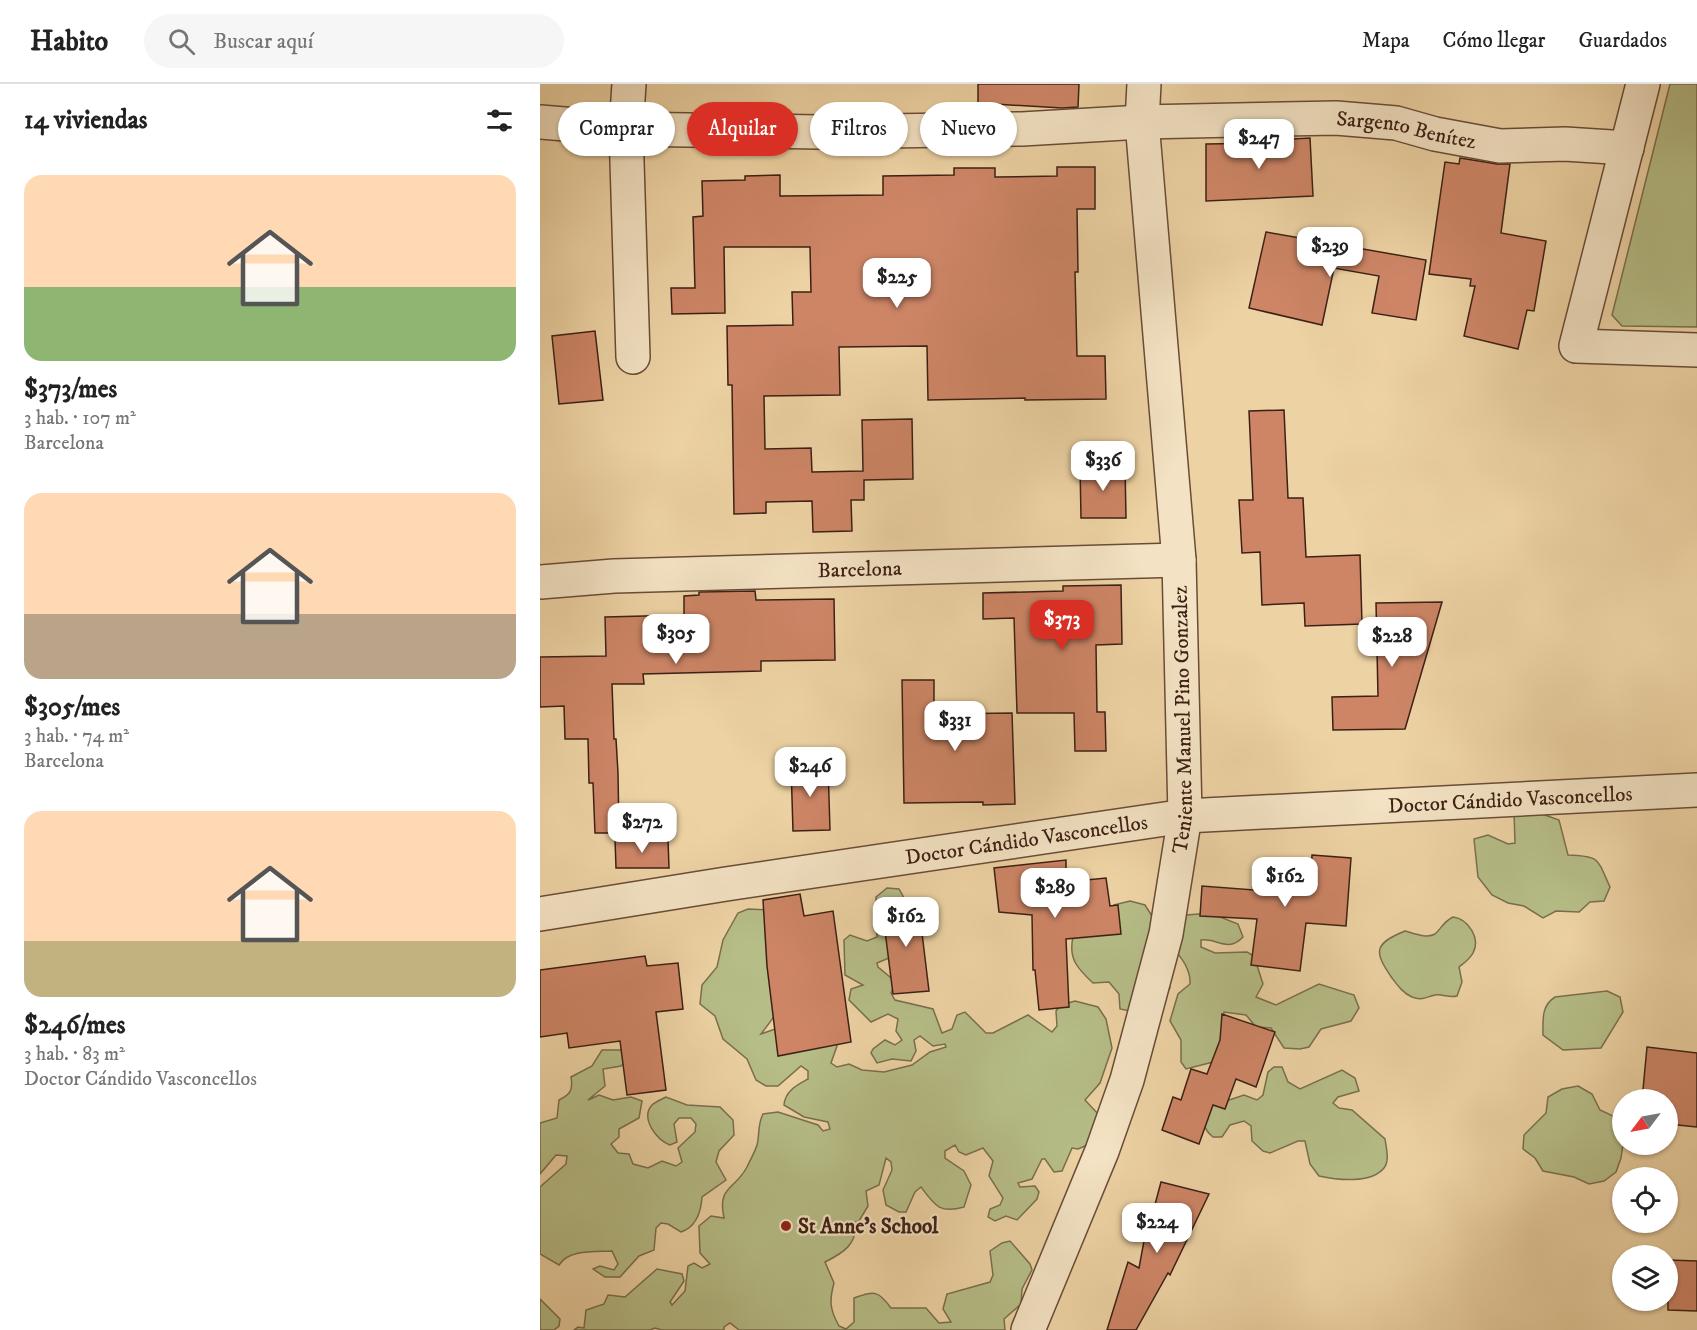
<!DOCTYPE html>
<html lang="es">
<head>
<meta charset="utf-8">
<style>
	body { margin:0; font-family:"IM FELL DW Pica",serif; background:#f6f6f6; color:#222; height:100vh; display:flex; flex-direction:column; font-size:22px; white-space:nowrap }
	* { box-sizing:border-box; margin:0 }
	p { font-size:20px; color:#767676 }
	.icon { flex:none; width:33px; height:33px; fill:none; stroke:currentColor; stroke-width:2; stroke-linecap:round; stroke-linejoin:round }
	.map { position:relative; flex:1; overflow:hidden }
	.details { display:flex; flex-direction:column; background:#fff; width:540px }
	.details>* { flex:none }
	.banner { position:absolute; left:18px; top:18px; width:570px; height:54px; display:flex; gap:12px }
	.needle { width:39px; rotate:238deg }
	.controls { position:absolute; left:1072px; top:1005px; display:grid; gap:12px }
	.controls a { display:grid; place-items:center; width:66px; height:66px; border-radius:50%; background:#fff; box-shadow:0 2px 4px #0004; font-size:30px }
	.price { position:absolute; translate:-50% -51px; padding:0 14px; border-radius:12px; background:#fff; color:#222; font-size:20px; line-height:39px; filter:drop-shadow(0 2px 3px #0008) }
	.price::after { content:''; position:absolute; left:50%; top:36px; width:18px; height:14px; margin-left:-9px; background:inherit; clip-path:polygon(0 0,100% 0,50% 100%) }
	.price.selected { background:#d93025; color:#fff }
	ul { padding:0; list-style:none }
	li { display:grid; align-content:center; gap:12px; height:318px; padding:0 24px }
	li span { display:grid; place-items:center; height:186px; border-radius:18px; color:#555 }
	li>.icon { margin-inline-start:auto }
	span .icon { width:108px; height:108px; fill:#fffc; stroke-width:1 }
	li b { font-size:26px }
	h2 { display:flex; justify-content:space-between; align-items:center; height:72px; padding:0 24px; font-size:26px }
	.pill { padding:0 21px; border-radius:27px; background:#fff; box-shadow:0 2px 4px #0004; font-size:21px; line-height:54px }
	.pill.selected { background:#d93025; color:#fff }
	header { display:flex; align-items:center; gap:36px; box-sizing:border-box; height:84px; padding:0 30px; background:#fff; border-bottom:2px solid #e0e0e0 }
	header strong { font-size:28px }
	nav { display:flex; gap:33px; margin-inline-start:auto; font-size:21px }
	.search { width:420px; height:54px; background:#f6f6f6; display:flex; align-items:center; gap:15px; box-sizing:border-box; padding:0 21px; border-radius:33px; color:#767676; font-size:22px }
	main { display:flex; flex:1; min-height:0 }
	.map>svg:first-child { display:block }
	.green { fill:#b6bd87; stroke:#7a6e4e; stroke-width:1.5 }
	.building { fill:#cd8566; stroke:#3d2015; stroke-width:1.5 }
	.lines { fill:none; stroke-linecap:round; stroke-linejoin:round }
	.street-casing { stroke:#694c38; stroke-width:36 }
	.street { stroke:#f3e2c3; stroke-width:33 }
	.poi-dot { fill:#8f2418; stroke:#f3e2c3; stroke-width:2 }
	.labels { text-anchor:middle; stroke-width:4.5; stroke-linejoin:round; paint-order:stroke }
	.street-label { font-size:21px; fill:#3d2015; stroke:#f3e2c3 }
	.poi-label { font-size:21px; font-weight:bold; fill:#3d2015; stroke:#f3e2c3; text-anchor:start }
</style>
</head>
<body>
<header>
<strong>Habito</strong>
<div class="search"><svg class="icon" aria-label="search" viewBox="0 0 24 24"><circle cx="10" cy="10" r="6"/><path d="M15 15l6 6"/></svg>Buscar aquí</div>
<nav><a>Mapa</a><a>Cómo llegar</a><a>Guardados</a></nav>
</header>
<main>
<section class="details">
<h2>14 viviendas<svg class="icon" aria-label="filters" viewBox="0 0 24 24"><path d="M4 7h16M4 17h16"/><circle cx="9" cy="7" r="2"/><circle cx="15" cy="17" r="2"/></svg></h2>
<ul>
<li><span style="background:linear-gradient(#ffd9b3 60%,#8fb573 0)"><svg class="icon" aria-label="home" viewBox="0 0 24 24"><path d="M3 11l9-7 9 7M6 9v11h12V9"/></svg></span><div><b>$373/mes</b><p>3 hab. · 107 m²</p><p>Barcelona</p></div></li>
<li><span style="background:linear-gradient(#ffd9b3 65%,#b9a48a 0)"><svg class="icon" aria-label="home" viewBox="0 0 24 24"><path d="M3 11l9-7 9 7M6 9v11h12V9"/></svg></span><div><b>$305/mes</b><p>3 hab. · 74 m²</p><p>Barcelona</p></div></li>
<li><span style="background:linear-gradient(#ffd9b3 70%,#c2b280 0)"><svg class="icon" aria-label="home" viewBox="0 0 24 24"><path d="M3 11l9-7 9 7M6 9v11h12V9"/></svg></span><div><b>$246/mes</b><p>3 hab. · 83 m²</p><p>Doctor Cándido Vasconcellos</p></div></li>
</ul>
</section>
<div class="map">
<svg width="1157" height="1246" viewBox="0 0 1157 1246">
	<rect width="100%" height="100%" fill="#edd2a3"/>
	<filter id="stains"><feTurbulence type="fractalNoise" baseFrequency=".00333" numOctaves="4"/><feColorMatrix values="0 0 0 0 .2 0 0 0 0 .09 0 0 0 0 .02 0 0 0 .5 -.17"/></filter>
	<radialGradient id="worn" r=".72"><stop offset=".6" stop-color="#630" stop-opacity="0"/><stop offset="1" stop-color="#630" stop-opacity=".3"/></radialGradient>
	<g class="green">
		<path d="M 1130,0 L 1157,0 L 1157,243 L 1082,242 L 1072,231 Z"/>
		<path d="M 996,719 L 1005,731 L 1019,736 L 1028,771 C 1061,772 1057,775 1070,803 L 1064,817 L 1050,818 L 1039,828 L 1016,827 L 1003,834 L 984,822 L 968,819 L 952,811 L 938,793 L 934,755 L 948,751 L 968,760 L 975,759 L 974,727 Z"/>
		<path d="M 347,804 L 359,805 L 378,839 L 354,872 L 337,879 L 338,883 L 356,898 L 351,909 L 355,916 L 393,925 L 402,949 L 412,945 L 417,931 L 425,928 L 446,949 L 453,949 L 488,931 L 512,948 L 517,942 L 516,927 L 521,921 L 535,917 L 558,923 L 566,935 L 572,964 L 560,999 L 545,1016 L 560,1032 L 562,1046 L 545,1062 L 538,1065 L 532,1064 L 522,1087 L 514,1088 L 505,1075 L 502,1075 L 492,1095 L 478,1099 L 480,1103 L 495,1102 L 499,1108 L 497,1115 L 477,1136 L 466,1132 L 455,1137 L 448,1133 L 450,1125 L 460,1121 L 463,1114 L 449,1092 L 453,1077 L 443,1064 L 426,1071 L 419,1068 L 415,1061 L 405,1067 L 405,1074 L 424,1087 L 431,1101 L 424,1123 C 400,1130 395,1122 381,1103 L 375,1108 L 366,1128 L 359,1128 L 346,1121 L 343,1106 L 352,1086 L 351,1078 L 346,1074 L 339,1101 L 326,1107 L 328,1122 L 319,1137 L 315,1138 C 318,1160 303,1169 285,1178 L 294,1199 C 289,1217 290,1226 299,1242 L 306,1245 L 314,1238 L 314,1214 C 335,1207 338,1206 351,1224 L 386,1224 L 399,1239 L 411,1238 L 403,1225 L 407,1210 L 450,1198 L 453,1191 L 450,1167 L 462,1159 L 470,1157 L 490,1180 L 492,1186 L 482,1205 L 481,1220 L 464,1235 L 465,1246 L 199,1246 L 190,1239 L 184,1243 L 184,1246 L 122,1246 L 115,1244 L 110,1246 L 34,1246 L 38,1243 L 44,1244 L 46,1226 L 64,1220 L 68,1211 L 85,1213 L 117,1185 L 142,1190 L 144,1197 L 130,1218 L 132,1221 L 145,1207 L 148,1182 L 154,1179 L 162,1184 L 170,1180 L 160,1169 L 159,1142 L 171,1132 L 184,1134 C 177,1102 195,1106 207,1083 C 210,1076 215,1068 217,1061 C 220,1050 217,1042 223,1030 L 238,1028 L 278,1041 L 283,1047 L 290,1045 L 288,1038 L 264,1033 L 244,1021 C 245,1007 257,1001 268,995 L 268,987 L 261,982 L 238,1002 L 226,1002 L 216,996 L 207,975 L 183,955 L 175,932 L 160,920 L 162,901 L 177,883 L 183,856 L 198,829 L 208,825 L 232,826 L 236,930 L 221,950 L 238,944 L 292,953 L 297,962 L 291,979 L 297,983 L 309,980 L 322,986 L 344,988 L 372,981 L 390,968 L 406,963 L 405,960 L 393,962 L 380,952 L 374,956 L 376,967 L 371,977 L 352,975 L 337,979 L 331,969 L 333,965 L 345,956 L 355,961 L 362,956 L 356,947 L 358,935 L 348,930 L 331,938 L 309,916 L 311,905 L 323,901 L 305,891 L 304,856 L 310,851 L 327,857 L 337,853 L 336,813 Z"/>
		<path d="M 590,817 L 605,821 L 624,851 L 637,845 L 647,831 L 670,829 L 698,840 L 703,853 C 688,869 677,854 661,856 L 661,863 L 675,869 L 707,868 L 714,872 L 723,900 L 716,913 L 736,921 L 779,900 L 814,911 L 819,924 L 811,937 L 781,945 L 769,963 L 760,965 L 744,964 L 731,944 L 716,943 L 706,931 L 684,928 L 682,967 L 673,978 L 646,985 L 641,978 L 641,956 L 630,937 L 638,910 L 650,900 C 651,885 640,871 630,861 L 614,870 L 630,904 L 626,910 L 595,928 L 580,925 L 579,910 L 569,898 L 553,899 C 538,885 528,875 533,853 L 574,821 Z"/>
		<path d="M 913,833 C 928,835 941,854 933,869 C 930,875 924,879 919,883 L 922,898 L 917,912 C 909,914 903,910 895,911 C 886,913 882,917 872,913 C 863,909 858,902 852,894 C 834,868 833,860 865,847 C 873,849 887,855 895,850 C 901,845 903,838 913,833 Z"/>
		<path d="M 1067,907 L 1080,913 L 1083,928 L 1061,964 L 1023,966 L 1003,951 C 1003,936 1001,922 1015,913 Z"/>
		<path d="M 62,966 L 82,966 L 86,977 L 81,982 L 63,985 L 65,1002 L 48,1016 L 59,1011 L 73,1016 L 91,1013 L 102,1017 L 99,1034 L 79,1045 L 79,1053 L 71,1060 L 78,1069 L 89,1070 L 93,1080 L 108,1084 L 122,1077 L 136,1082 L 142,1078 L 138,1064 L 155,1048 L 156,1040 L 151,1034 L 139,1034 L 134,1040 L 137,1058 L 130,1061 C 117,1057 100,1034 112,1021 C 115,1018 122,1015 126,1013 L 147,1021 L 180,1023 L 193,1036 L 194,1051 L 179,1067 L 176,1078 L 186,1096 L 162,1113 C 161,1128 156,1143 141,1148 L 128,1140 L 121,1139 L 116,1144 L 114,1166 L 99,1172 L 80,1193 L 65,1193 L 53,1185 L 60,1182 L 74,1186 L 78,1180 L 72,1167 C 55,1168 29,1165 19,1181 L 0,1170 L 0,1103 L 26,1080 L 27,1072 L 16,1071 L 0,1090 L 0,1039 L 17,1034 L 19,1016 C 31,1010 33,1006 31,993 L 52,982 Z"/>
		<path d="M 734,983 L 742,983 L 748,998 L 760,1005 L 802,986 L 815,994 L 819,1007 L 798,1013 L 793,1019 L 799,1024 L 812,1026 L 845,1055 C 846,1063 850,1077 844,1084 C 831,1100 797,1096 779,1092 L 770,1080 L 765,1057 L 758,1057 L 730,1069 L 723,1067 L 712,1057 L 711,1042 L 704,1037 L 690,1041 L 682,1053 L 673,1053 C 661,1044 664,1035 668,1023 L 704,1011 L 717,1016 L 723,1011 L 728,988 Z"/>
		<path d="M 1038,1002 L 1052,1010 L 1060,1026 L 1073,1032 L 1083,1060 L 1081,1074 L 1076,1088 L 1064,1097 L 1049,1100 L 1034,1093 L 1003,1087 L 995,1074 L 983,1065 L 984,1051 L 1006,1029 L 1008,1013 L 1022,1005 Z"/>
		<path d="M 0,1215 L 20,1235 L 19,1242 L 14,1246 L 0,1246 Z"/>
	</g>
	<g class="building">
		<path d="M 438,0 L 539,0 L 538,23 L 522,24 L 438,19 Z"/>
		<path d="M 770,54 L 773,112 L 666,117 L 666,60 L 734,59 L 734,56 Z"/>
		<path d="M 920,74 L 957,80 L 970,80 L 961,149 L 1006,157 L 994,227 L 987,226 L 978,265 L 924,252 L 935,202 L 930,202 L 931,195 L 889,190 L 905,78 L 919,80 Z"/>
		<path d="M 517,83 L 555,83 L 555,125 L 537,125 L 538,188 L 535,188 L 537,272 L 565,272 L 566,315 L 485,316 L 485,314 L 388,316 L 387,262 L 299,263 L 300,311 L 224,312 L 225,365 L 271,364 L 272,388 L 323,387 L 322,336 L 372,335 L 373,395 L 324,396 L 324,416 L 311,416 L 312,447 L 273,448 L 272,417 L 226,418 L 226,429 L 194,430 L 192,301 L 188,301 L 187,242 L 253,241 L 252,208 L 271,208 L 270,163 L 184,163 L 185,229 L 132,230 L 131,204 L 155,204 L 153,133 L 163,132 L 162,97 L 205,96 L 205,92 L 240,91 L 240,112 L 343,111 L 343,92 L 414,91 L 414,84 L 455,84 L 455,93 L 517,92 Z"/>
		<path d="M 726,148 L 886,176 L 876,236 L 832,229 L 839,192 L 794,184 L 782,241 L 709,224 Z"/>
		<path d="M 55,247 L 63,316 L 19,320 L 12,252 Z"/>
		<path d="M 744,326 L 748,414 L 763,414 L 766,473 L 820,471 L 822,540 L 765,542 L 764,519 L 722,521 L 720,468 L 702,469 L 699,416 L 713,416 L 709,327 Z"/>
		<path d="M 585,381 L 586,434 L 541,434 L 540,382 Z"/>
		<path d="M 581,501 L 582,560 L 556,561 L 557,628 L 565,628 L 566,667 L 535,667 L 534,629 L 477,629 L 474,534 L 443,535 L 443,509 L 523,507 L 523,502 Z"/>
		<path d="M 215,507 L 216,516 L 294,515 L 295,576 L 221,577 L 221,587 L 103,590 L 104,600 L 72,600 L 74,655 L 76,655 L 78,689 L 79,749 L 55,749 L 53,699 L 49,699 L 48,655 L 25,655 L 24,622 L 0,623 L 0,573 L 66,572 L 65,533 L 144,531 L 144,512 L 159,511 L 159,508 Z"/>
		<path d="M 902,518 L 865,645 L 793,646 L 792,613 L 838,612 L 836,519 Z"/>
		<path d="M 362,596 L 394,596 L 394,630 L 472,629 L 475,720 L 443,721 L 443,718 L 364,719 Z"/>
		<path d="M 251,681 L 288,681 L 290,746 L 253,747 Z"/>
		<path d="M 75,755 L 128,755 L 129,784 L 76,784 Z"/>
		<path d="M 772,771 L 811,774 L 806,842 L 766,839 L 760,887 L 711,881 L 717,835 L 660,832 L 662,802 L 714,806 L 715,789 L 771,792 Z"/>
		<path d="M 526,776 L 526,798 L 566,794 L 570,822 L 578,821 L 581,850 L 526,855 L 529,923 L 499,926 L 495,886 L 493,886 L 492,831 L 459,828 L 454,784 Z"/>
		<path d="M 260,810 L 264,832 L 293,827 L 311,958 L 238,972 L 227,882 L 223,816 Z"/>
		<path d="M 378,816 L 389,907 L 353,910 L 342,823 Z"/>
		<path d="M 105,872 L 107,882 L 138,879 L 143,925 L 116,928 L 126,1006 L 87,1011 L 80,957 L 29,964 L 27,949 L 0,953 L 0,886 Z"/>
		<path d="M 682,930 L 735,948 L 716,1003 L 696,995 L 685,1025 L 673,1021 L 659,1060 L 622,1046 L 633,1013 L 641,1016 L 651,985 L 667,990 L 680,956 Z"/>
		<path d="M 1107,963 L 1157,969 L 1157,1043 L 1128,1040 L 1128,1016 L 1102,1016 Z"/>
		<path d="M 621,1098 L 669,1110 L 630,1191 L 628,1189 L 596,1246 L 567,1246 L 588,1178 L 599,1184 L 606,1146 L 608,1147 Z"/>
		<path d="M 1128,1176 L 1157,1177 L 1157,1227 L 1128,1226 Z"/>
	</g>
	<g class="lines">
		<g class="street-casing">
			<g id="street">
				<path d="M 89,0 L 86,45 L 93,273"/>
				<path d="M 1103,0 L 1036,262 L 1157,266"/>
				<path id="s1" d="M 0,38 L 86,45 L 279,48 L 482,45 L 602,38 L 796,34 L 856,39 L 895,50 L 960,62 L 1025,60 L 1087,64"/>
				<path id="s2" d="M 0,498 L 74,492 L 639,476"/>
				<path id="s3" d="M 0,830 L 186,800 L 645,732 L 1157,706"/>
				<path id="s4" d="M 488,1246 L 562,1067 L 587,996 L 626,850 L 645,732 L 639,476 L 602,38 L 604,0"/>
			</g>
		</g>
		<use href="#street" class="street"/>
	</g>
	<circle class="poi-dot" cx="246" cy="1142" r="6"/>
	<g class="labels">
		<g class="street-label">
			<text dy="7" stroke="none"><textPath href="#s1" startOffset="868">Sargento Benítez</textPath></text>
			<text dy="7" stroke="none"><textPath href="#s2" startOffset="320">Barcelona</textPath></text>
			<text dy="7" stroke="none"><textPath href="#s4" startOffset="636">Teniente Manuel Pino Gonzalez</textPath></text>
			<text dy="7" stroke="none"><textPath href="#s3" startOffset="978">Doctor Cándido Vasconcellos</textPath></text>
			<text dy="7" stroke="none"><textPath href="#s3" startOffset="492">Doctor Cándido Vasconcellos</textPath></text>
		</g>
		<g class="poi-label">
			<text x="258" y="1149">St Anne's School</text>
		</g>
	</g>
	<rect width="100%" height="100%" filter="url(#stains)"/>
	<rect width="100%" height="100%" fill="url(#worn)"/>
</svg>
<div class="controls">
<a><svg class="needle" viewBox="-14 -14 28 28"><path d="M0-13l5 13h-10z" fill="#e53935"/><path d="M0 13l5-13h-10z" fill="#767676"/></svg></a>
<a><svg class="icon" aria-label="locate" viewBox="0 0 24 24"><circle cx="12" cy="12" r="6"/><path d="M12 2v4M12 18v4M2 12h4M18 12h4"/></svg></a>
<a><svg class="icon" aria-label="layers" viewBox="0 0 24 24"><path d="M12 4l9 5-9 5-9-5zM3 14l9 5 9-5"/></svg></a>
</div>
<b class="price" style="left:719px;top:86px">$247</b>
<b class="price" style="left:790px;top:194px">$239</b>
<b class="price" style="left:357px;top:225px">$225</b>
<b class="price" style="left:563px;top:408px">$336</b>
<b class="price selected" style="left:522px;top:567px">$373</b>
<b class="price" style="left:136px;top:581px">$305</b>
<b class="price" style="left:852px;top:584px">$228</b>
<b class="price" style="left:415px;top:668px">$331</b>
<b class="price" style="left:270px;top:714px">$246</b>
<b class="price" style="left:102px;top:770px">$272</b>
<b class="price" style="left:745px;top:824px">$162</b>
<b class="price" style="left:515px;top:835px">$289</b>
<b class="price" style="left:366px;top:864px">$162</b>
<b class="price" style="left:617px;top:1170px">$224</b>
<div class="banner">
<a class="pill">Comprar</a>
<a class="pill selected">Alquilar</a>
<a class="pill">Filtros</a>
<a class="pill">Nuevo</a>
</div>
</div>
</main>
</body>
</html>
